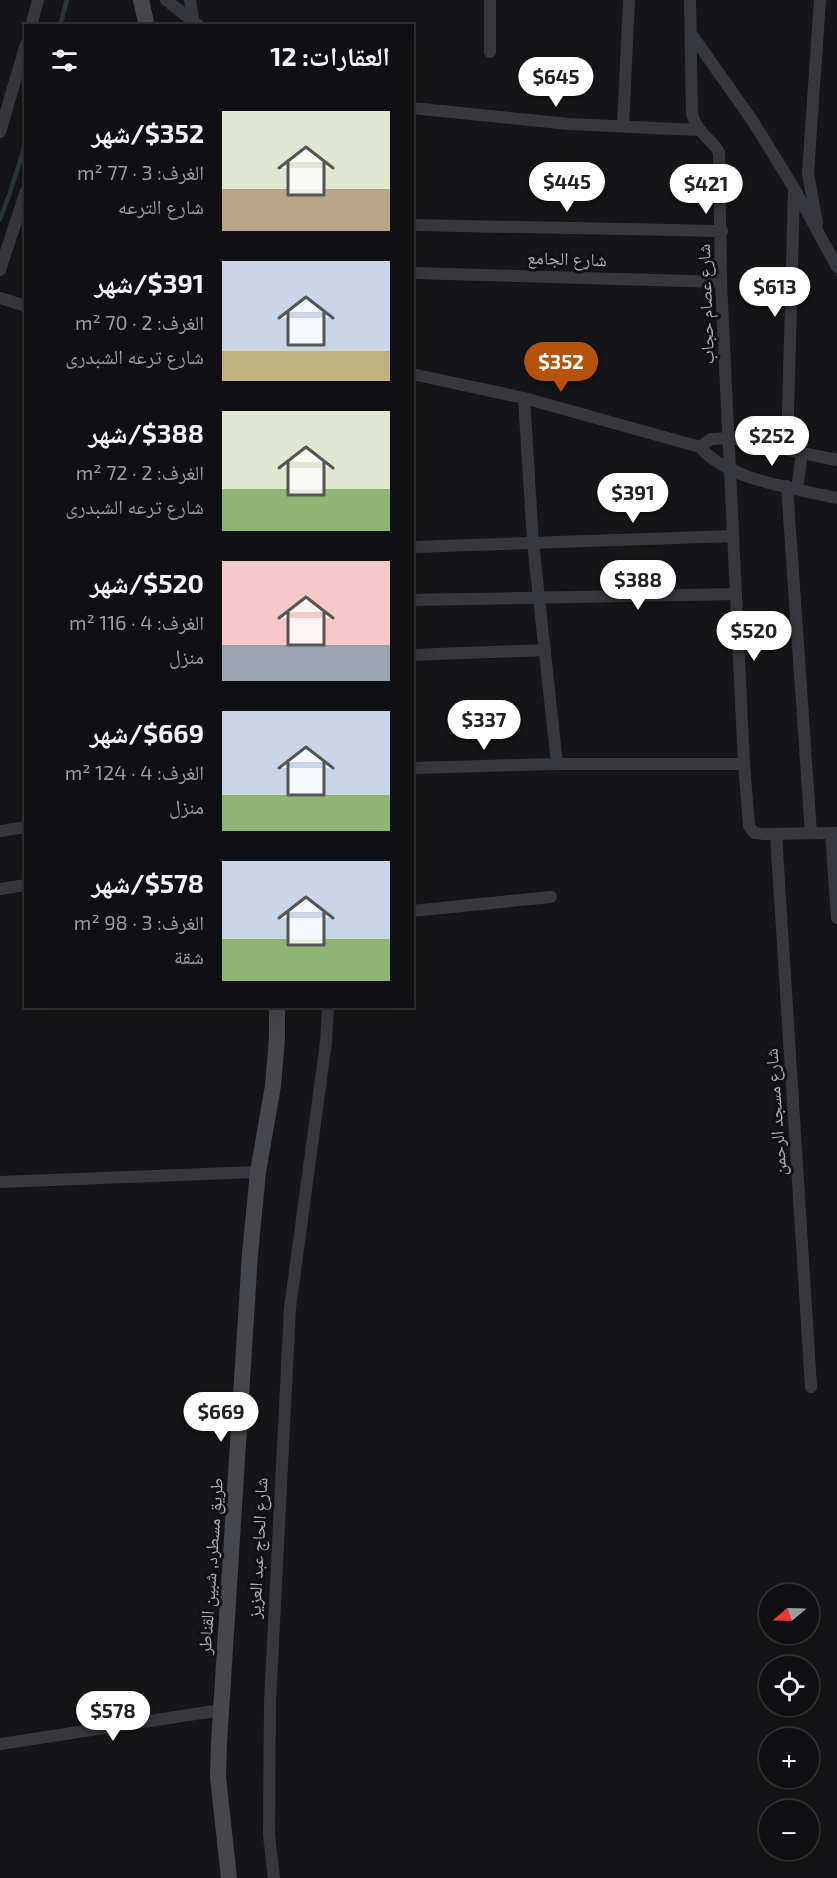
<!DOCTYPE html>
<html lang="ar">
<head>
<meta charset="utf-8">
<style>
	body { margin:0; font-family:"Exo 2","Noto Naskh Arabic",sans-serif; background:#1e1e20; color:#f1f3f6; direction:rtl; height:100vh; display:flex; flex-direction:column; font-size:22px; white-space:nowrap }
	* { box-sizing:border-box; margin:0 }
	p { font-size:20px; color:#9c9d9f }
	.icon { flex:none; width:33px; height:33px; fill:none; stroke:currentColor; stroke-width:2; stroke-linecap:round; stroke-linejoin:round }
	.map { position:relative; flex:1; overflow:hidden; direction:ltr }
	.drawer { position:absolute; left:24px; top:24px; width:390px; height:984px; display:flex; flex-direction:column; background:#101012; border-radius:0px; box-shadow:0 6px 24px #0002,0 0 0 2px #303032; direction:rtl }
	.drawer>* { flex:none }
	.needle { width:39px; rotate:251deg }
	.controls { position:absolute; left:759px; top:1584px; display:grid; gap:12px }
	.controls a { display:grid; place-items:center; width:60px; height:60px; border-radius:50%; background:#101012; box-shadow:0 6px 24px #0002,0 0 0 2px #303032; font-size:30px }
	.price { position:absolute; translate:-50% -51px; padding:0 14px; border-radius:21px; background:#fff; color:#222; font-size:20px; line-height:39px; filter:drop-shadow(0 2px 3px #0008) }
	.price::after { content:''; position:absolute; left:50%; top:36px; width:18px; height:14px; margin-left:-9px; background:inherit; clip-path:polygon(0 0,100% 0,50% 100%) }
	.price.active { background:#b45309; color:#fff }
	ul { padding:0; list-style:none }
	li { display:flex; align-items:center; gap:18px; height:150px; padding:0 24px }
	li span { display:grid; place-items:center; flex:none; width:168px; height:120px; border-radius:0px; color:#555 }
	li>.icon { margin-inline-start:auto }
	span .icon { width:72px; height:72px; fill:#fffc; stroke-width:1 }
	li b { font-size:26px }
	h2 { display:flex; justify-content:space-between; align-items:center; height:72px; padding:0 24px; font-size:26px }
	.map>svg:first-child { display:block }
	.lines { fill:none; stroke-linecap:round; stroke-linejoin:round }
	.stream { stroke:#2c353c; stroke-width:4.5 }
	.street { stroke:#37383d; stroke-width:12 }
	.secondary { stroke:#45474d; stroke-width:16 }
	.labels { text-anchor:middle; stroke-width:6; stroke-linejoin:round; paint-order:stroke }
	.street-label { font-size:18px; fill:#a8adb8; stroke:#111113 }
</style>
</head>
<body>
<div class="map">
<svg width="837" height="1878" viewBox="0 0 837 1878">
	<rect width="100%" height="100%" fill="#161618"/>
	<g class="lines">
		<g class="stream">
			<path d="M 60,26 L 67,0"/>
			<path d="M 0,219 L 10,193 L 26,142"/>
		</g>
		<g class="street">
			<path d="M 166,0 L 199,26"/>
			<path d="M 190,0 L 194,24"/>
			<path d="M 690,0 L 692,114 C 696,131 710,138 719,152 L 721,282 L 730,470 L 744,764 L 749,826 L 754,833 L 765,834 L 837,833"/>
			<path d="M 31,26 L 38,0"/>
			<path d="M 692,35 L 752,120 L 794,188 L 837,267"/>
			<path d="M 490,52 L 490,0"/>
			<path d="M 412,108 L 569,124 L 698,130"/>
			<path d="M 623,126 L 629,0"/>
			<path d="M 0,132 L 26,44"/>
			<path d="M 817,223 L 808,173 L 820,0"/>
			<path d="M 412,225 L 722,231"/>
			<path d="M 0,270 L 26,191"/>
			<path d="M 412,273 L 721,282"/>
			<path d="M 0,298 L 26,306"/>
			<path d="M 412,374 L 524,398 L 700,447 C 729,481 794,488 837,498"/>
			<path d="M 524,398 L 533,543 L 557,764"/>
			<path d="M 700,447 L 711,439 L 730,438 L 837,460"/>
			<path d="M 787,450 L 794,189"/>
			<path d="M 787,486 L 811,833"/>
			<path d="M 797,489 L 802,453"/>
			<path d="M 412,547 L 733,536"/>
			<path d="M 412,600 L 736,594"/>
			<path d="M 412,655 L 545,650"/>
			<path d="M 412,768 L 557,764 L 744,764"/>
			<path d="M 0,831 L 26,827"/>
			<path d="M 831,833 L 837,918"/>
			<path d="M 776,834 L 811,1387"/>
			<path d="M 0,889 L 26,885"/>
			<path d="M 412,911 L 551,897"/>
			<path d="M 0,1182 L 258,1172"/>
			<path d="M 0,1744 L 221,1710"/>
			<path d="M 274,1878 L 269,1835 L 270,1702 L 290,1308 L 326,1042 L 328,1006"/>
		</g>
		<g class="secondary">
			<path d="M 141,0 L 147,26"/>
			<path d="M 229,1878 L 218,1777 L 219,1743 L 250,1254 L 258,1172 L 273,1086 L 277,1038 L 277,1006"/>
		</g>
	</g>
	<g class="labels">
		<g class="street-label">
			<text transform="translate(567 259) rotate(2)" y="6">شارع الجامع</text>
			<text transform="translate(706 304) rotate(-92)" y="6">شارع عصام حجاب</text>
			<text transform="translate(776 1112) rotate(-94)" y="6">شارع مسجد الرحمن</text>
			<text transform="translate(258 1548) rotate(-87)" y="6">شارع الحاج عبد العزيز</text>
			<text transform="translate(211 1566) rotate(-86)" y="6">طريق مسطرد, شبين القناطر</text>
		</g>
	</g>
</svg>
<div class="controls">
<a><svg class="needle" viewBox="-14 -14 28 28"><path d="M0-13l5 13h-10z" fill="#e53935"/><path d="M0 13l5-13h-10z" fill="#9c9d9f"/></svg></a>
<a><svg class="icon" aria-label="locate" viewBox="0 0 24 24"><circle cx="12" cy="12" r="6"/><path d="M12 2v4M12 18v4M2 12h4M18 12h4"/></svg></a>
<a>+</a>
<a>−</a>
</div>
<b class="price" style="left:556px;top:108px">$645</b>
<b class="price" style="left:567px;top:213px">$445</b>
<b class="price" style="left:706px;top:215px">$421</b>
<b class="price" style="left:775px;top:318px">$613</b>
<b class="price active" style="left:561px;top:393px">$352</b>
<b class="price" style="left:772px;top:467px">$252</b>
<b class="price" style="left:633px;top:524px">$391</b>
<b class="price" style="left:638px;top:611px">$388</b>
<b class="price" style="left:754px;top:662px">$520</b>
<b class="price" style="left:484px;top:751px">$337</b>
<b class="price" style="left:221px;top:1443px">$669</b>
<b class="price" style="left:113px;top:1742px">$578</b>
<section class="drawer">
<h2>العقارات: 12<svg class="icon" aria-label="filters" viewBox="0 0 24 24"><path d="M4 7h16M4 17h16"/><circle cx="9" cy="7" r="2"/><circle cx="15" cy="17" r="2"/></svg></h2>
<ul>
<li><span style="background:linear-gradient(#dfe7d0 65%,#b9a48a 0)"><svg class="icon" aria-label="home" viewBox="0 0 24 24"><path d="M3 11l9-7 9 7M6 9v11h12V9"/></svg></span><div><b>$352/شهر</b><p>الغرف: 3 · 77 m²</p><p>شارع الترعه</p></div></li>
<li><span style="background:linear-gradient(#c9d6e8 75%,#c2b280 0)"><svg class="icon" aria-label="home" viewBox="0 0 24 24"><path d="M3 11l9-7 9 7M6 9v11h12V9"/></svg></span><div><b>$391/شهر</b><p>الغرف: 2 · 70 m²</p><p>شارع ترعه الشبدرى</p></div></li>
<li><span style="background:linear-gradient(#dfe7d0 65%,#8fb573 0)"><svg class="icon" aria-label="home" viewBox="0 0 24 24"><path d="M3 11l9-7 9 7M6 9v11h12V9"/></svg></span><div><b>$388/شهر</b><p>الغرف: 2 · 72 m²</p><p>شارع ترعه الشبدرى</p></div></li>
<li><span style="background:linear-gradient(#f6c9c9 70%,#9aa5b1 0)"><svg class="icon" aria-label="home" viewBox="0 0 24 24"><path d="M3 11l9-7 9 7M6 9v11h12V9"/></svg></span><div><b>$520/شهر</b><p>الغرف: 4 · 116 m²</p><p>منزل</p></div></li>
<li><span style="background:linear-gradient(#c9d6e8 70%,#8fb573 0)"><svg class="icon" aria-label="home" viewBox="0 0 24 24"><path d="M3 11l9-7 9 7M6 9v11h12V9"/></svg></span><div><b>$669/شهر</b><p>الغرف: 4 · 124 m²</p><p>منزل</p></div></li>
<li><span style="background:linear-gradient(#c9d6e8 65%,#8fb573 0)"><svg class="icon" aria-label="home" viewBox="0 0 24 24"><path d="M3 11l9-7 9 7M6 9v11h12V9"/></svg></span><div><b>$578/شهر</b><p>الغرف: 3 · 98 m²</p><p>شقة</p></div></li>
</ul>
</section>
</div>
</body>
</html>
